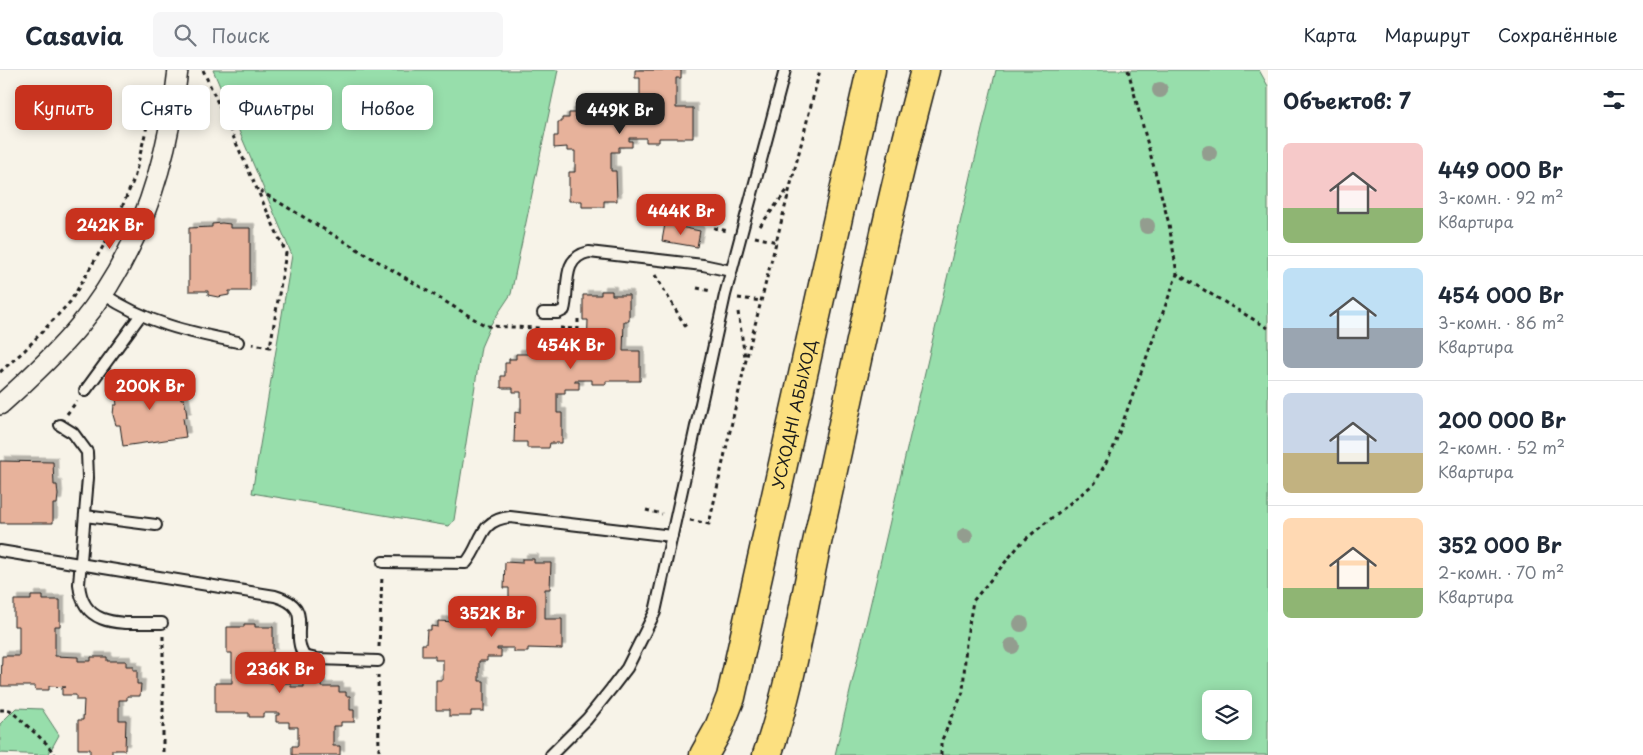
<!DOCTYPE html>
<html lang="ru">
<head>
<meta charset="utf-8">
<style>
	body { margin:0; font-family:"Playpen Sans",sans-serif; background:#f6f6f7; color:#1f2937; height:100vh; display:flex; flex-direction:column; font-size:19px; white-space:nowrap }
	* { box-sizing:border-box; margin:0 }
	p { font-size:16px; color:#747a83 }
	.icon { flex:none; width:28px; height:28px; fill:none; stroke:currentColor; stroke-width:2; stroke-linecap:round; stroke-linejoin:round }
	.map { position:relative; flex:1; overflow:hidden }
	.drawer { display:flex; flex-direction:column; background:#fff; width:375px }
	.drawer>* { flex:none }
	.top-card { position:absolute; left:15px; top:15px; width:475px; height:45px; display:flex; gap:10px }
	.tools { position:absolute; left:1202px; top:620px; display:grid; gap:10px }
	.tools a { display:grid; place-items:center; width:50px; height:50px; border-radius:8px; background:#fff; box-shadow:0 2px 12px #0003; font-size:25px }
	.price { position:absolute; translate:-50% -42px; padding:0 11px; border-radius:10px; background:#c8321e; color:#fff; font-size:16px; line-height:32px; filter:drop-shadow(0 1px 2px #0008) }
	.price::after { content:''; position:absolute; left:50%; top:30px; width:15px; height:11px; margin-left:-8px; background:inherit; clip-path:polygon(0 0,100% 0,50% 100%) }
	.price.active { background:#222; color:#fff }
	ul { padding:0; list-style:none }
	li { display:flex; align-items:center; gap:15px; height:125px; padding:0 15px }
	li+li { border-top:1px solid #e0e1e3 }
	li span { display:grid; place-items:center; flex:none; width:140px; height:100px; border-radius:8px; color:#555 }
	li>.icon { margin-inline-start:auto }
	span .icon { width:60px; height:60px; fill:#fffc; stroke-width:1 }
	li b { font-size:21px }
	h2 { display:flex; justify-content:space-between; align-items:center; height:60px; padding:0 15px; font-size:21px }
	.chip { padding:0 18px; border-radius:8px; background:#fff; box-shadow:0 2px 12px #0003; font-size:18px; line-height:45px }
	.chip.active { background:#c8321e; color:#fff }
	header { display:flex; align-items:center; gap:30px; box-sizing:border-box; height:70px; padding:0 25px; background:#fff; border-bottom:1px solid #e0e1e3 }
	header strong { font-size:24px }
	nav { display:flex; gap:28px; margin-inline-start:auto; font-size:18px }
	.search { width:350px; height:45px; background:#f6f6f7; display:flex; align-items:center; gap:12px; box-sizing:border-box; padding:0 18px; border-radius:8px; color:#747a83; font-size:19px }
	main { display:flex; flex:1; min-height:0 }
	.map>svg:first-child { display:block }
	.green { fill:#97deab; stroke:#5a7d64; fill-rule:evenodd }
	.building { fill:#e7b29b; stroke:#1c1c1c; filter:url(#shadow) }
	.lines { fill:none; stroke-linecap:round; stroke-linejoin:round }
	.service-casing { stroke:#1c1c1c; stroke-width:14 }
	.minor-casing { stroke:#1c1c1c; stroke-width:22 }
	.primary-casing { stroke:#1c1c1c; stroke-width:31 }
	.path { stroke:#1c1c1c; stroke-width:3; stroke-dasharray:4 4; stroke-linecap:butt }
	.service { stroke:#f7f3e8; stroke-width:10 }
	.minor { stroke:#f7f3e8; stroke-width:19 }
	.primary { stroke:#fce080; stroke-width:28 }
	.tree { fill:#939d8f }
	.labels { text-anchor:middle; stroke-width:4; stroke-linejoin:round; paint-order:stroke }
	.street-label { font-size:16px; fill:#1c1c1c; stroke:#f7f3e8 }
</style>
</head>
<body>
<header>
<strong>Casavia</strong>
<div class="search"><svg class="icon" aria-label="search" viewBox="0 0 24 24"><circle cx="10" cy="10" r="6"/><path d="M15 15l6 6"/></svg>Поиск</div>
<nav><a>Карта</a><a>Маршрут</a><a>Сохранённые</a></nav>
</header>
<main>
<div class="map">
<svg width="1268" height="685" viewBox="0 0 1268 685">
	<defs>
		<filter id="shadow"><feDropShadow dx="4.5" dy="-4.5" stdDeviation="0" flood-color="#0004"/></filter>
	</defs>
	<rect width="100%" height="100%" fill="#f7f3e8"/>
	<filter id="ink" filterUnits="userSpaceOnUse"><feTurbulence type="fractalNoise" baseFrequency=".02" numOctaves="2"/><feDisplacementMap in="SourceGraphic" scale="10" xChannelSelector="R" yChannelSelector="G"/><feConvolveMatrix kernelMatrix="1 2 1 2 8 2 1 2 1" color-interpolation-filters="sRGB"/></filter>
	<g filter="url(#ink)">
		<g class="green">
			<path d="M 213,0 L 558,0 L 511,224 L 491,254 L 481,277 L 454,450 L 449,456 L 252,423 L 292,185 Z"/>
			<path d="M 996,0 L 1259,0 L 1268,16 L 1268,685 L 835,685 ZM 1211,629 L 1244,629 L 1244,661 L 1211,661 Z"/>
			<path d="M 16,638 L 42,639 L 59,665 L 48,685 L 0,683 L 0,654 Z"/>
		</g>
		<g class="building">
			<path d="M 635,0 L 681,0 L 681,8 L 676,8 L 676,38 L 693,38 L 693,68 L 659,68 L 659,72 L 646,72 L 646,68 L 629,68 L 629,71 L 632,71 L 632,77 L 619,77 L 619,82 L 611,82 L 611,101 L 616,101 L 617,131 L 604,131 L 604,137 L 582,137 L 582,131 L 569,131 L 569,102 L 575,102 L 575,81 L 567,81 L 567,77 L 554,78 L 554,66 L 558,66 L 558,52 L 562,52 L 562,48 L 569,48 L 569,43 L 587,43 L 587,39 L 604,39 L 604,42 L 617,42 L 617,38 L 640,38 L 640,8 L 635,8 Z"/>
			<path d="M 222,153 L 230,154 L 230,158 L 250,158 L 250,221 L 229,221 L 229,225 L 218,227 L 208,225 L 208,221 L 189,221 L 189,158 L 212,157 L 212,154 Z"/>
			<path d="M 665,154 L 700,161 L 697,177 L 662,171 Z"/>
			<path d="M 601,221 L 612,221 L 612,225 L 629,225 L 629,251 L 624,251 L 623,281 L 640,281 L 640,311 L 606,311 L 606,314 L 592,314 L 592,310 L 575,310 L 575,312 L 579,312 L 579,319 L 565,319 L 565,323 L 557,323 L 557,343 L 562,343 L 562,373 L 550,373 L 549,378 L 527,378 L 527,372 L 514,372 L 515,342 L 521,343 L 521,322 L 513,322 L 513,318 L 501,318 L 501,306 L 505,306 L 505,293 L 509,293 L 509,289 L 516,289 L 516,284 L 534,284 L 534,280 L 551,280 L 551,284 L 564,284 L 564,280 L 587,280 L 588,250 L 583,250 L 583,225 L 601,225 Z"/>
			<path d="M 177,306 L 181,329 L 184,329 L 186,339 L 187,347 L 183,348 L 186,367 L 123,376 L 120,355 L 116,355 L 113,345 L 114,335 L 117,335 L 114,315 Z"/>
			<path d="M 0,391 L 53,392 L 54,415 L 57,415 L 58,425 L 57,434 L 53,434 L 53,453 L 0,453 Z"/>
			<path d="M 522,489 L 534,489 L 534,493 L 551,493 L 550,519 L 545,519 L 545,549 L 562,549 L 562,579 L 528,578 L 528,582 L 514,582 L 514,578 L 497,578 L 497,580 L 501,580 L 501,587 L 487,587 L 487,591 L 479,591 L 479,611 L 484,611 L 484,641 L 471,641 L 471,646 L 449,646 L 449,640 L 436,640 L 436,610 L 443,610 L 443,590 L 435,590 L 435,586 L 422,586 L 422,574 L 426,574 L 427,560 L 431,560 L 431,556 L 438,557 L 438,551 L 456,552 L 456,548 L 473,548 L 473,552 L 486,552 L 486,548 L 509,548 L 509,518 L 504,518 L 505,492 L 522,493 Z"/>
			<path d="M 31,526 L 43,526 L 43,530 L 60,530 L 60,556 L 55,556 L 55,586 L 78,587 L 78,591 L 91,591 L 91,587 L 107,587 L 107,591 L 126,591 L 126,596 L 133,596 L 133,600 L 137,600 L 137,614 L 141,614 L 140,626 L 127,626 L 127,630 L 119,630 L 119,650 L 126,650 L 125,680 L 112,680 L 112,685 L 90,685 L 90,679 L 78,679 L 78,650 L 83,650 L 84,630 L 76,630 L 76,625 L 62,625 L 62,618 L 66,617 L 49,616 L 49,620 L 35,620 L 35,616 L 1,616 L 2,586 L 19,586 L 19,556 L 14,556 L 14,530 L 31,530 Z"/>
			<path d="M 244,554 L 255,554 L 255,557 L 273,557 L 273,583 L 268,583 L 268,613 L 291,613 L 291,617 L 304,617 L 304,613 L 321,614 L 321,617 L 339,617 L 339,622 L 346,622 L 346,626 L 350,626 L 350,640 L 354,640 L 354,652 L 341,652 L 341,656 L 333,656 L 333,676 L 340,676 L 340,685 L 292,685 L 292,676 L 298,676 L 298,657 L 289,657 L 289,652 L 276,652 L 276,645 L 280,645 L 280,643 L 263,643 L 263,647 L 249,647 L 249,643 L 215,643 L 215,613 L 232,613 L 232,583 L 227,583 L 227,557 L 244,557 Z"/>
		</g>
		<g class="lines">
			<g class="service-casing">
				<g id="service">
					<path d="M 103,224 C 147,253 187,262 238,272"/>
					<path d="M 543,243 L 558,243 L 564,240 C 570,219 560,188 589,182 L 703,195 L 731,201"/>
					<path d="M 85,321 L 140,246"/>
					<path d="M 60,355 L 73,363 L 87,382 L 88,408 L 79,514 C 83,561 127,552 162,553"/>
					<path d="M 85,446 L 156,455"/>
					<path d="M 0,481 L 275,526 C 316,538 289,560 304,586 L 317,589 L 378,591"/>
					<path d="M 383,492 L 466,493 C 483,473 478,450 510,447 L 672,466"/>
					<path d="M 551,685 L 587,649 L 611,619 L 627,598 L 655,542 L 725,225 L 785,0"/>
				</g>
			</g>
			<g class="minor-casing">
				<path id="minor" d="M 0,335 C 28,310 56,284 80,255 C 140,183 168,92 178,0"/>
			</g>
			<g class="primary-casing">
				<g id="primary">
					<path id="s1" d="M 704,685 L 718,660 L 731,627 L 871,0"/>
					<path d="M 767,685 C 792,615 802,541 818,468 C 853,312 884,154 925,0"/>
				</g>
			</g>
			<g class="path">
				<path d="M 203,0 L 286,183 L 270,277 L 252,274"/>
				<path d="M 1128,0 L 1169,154 L 1177,204 L 1268,258"/>
				<path d="M 260,121 L 486,256 L 539,258"/>
				<path d="M 760,156 L 788,119"/>
				<path d="M 714,158 L 728,161"/>
				<path d="M 755,167 L 777,172"/>
				<path d="M 655,205 L 687,259"/>
				<path d="M 697,218 L 711,221"/>
				<path d="M 738,228 L 761,231"/>
				<path d="M 738,242 L 745,287"/>
				<path d="M 560,258 L 578,259 L 578,245"/>
				<path d="M 0,302 L 25,280 L 70,232 L 111,163 L 134,109 L 151,40"/>
				<path d="M 67,344 L 77,331"/>
				<path d="M 646,440 L 662,444"/>
				<path d="M 690,450 L 709,454 L 746,290 L 820,0"/>
				<path d="M 163,566 L 163,685"/>
				<path d="M 379,577 L 382,506"/>
				<path d="M 378,605 L 379,685"/>
				<path d="M 0,640 L 10,640 L 46,673 L 55,685"/>
				<path d="M 941,685 L 941,672 L 963,622 L 966,572 L 973,531 L 1022,472 L 1095,413 L 1113,379 L 1177,204"/>
			</g>
			<use href="#service" class="service"/>
			<use href="#minor" class="minor"/>
			<use href="#primary" class="primary"/>
		</g>
		<g class="tree">
			<circle cx="1160" cy="20" r="8"/>
			<circle cx="1209" cy="83" r="8"/>
			<circle cx="1147" cy="156" r="8"/>
			<circle cx="965" cy="466" r="8"/>
			<circle cx="1021" cy="554" r="8"/>
			<circle cx="1012" cy="576" r="8"/>
		</g>
	</g>
	<g class="labels">
		<g class="street-label">
			<text dy="6" stroke="none"><textPath href="#s1" startOffset="354">УСХОДНІ АБЫХОД</textPath></text>
		</g>
	</g>
</svg>
<div class="tools">
<a><svg class="icon" aria-label="layers" viewBox="0 0 24 24"><path d="M12 4l9 5-9 5-9-5zM3 14l9 5 9-5"/></svg></a>
</div>
<b class="price active" style="left:620px;top:65px">449K Br</b>
<b class="price" style="left:681px;top:166px">444K Br</b>
<b class="price" style="left:110px;top:180px">242K Br</b>
<b class="price" style="left:571px;top:300px">454K Br</b>
<b class="price" style="left:150px;top:341px">200K Br</b>
<b class="price" style="left:492px;top:568px">352K Br</b>
<b class="price" style="left:280px;top:624px">236K Br</b>
<div class="top-card">
<a class="chip active">Купить</a>
<a class="chip">Снять</a>
<a class="chip">Фильтры</a>
<a class="chip">Новое</a>
</div>
</div>
<section class="drawer">
<h2>Объектов: 7<svg class="icon" aria-label="filters" viewBox="0 0 24 24"><path d="M4 7h16M4 17h16"/><circle cx="9" cy="7" r="2"/><circle cx="15" cy="17" r="2"/></svg></h2>
<ul>
<li><span style="background:linear-gradient(#f6c9c9 65%,#8fb573 0)"><svg class="icon" aria-label="home" viewBox="0 0 24 24"><path d="M3 11l9-7 9 7M6 9v11h12V9"/></svg></span><div><b>449 000 Br</b><p>3-комн. · 92 m²</p><p>Квартира</p></div></li>
<li><span style="background:linear-gradient(#bfe0f5 60%,#9aa5b1 0)"><svg class="icon" aria-label="home" viewBox="0 0 24 24"><path d="M3 11l9-7 9 7M6 9v11h12V9"/></svg></span><div><b>454 000 Br</b><p>3-комн. · 86 m²</p><p>Квартира</p></div></li>
<li><span style="background:linear-gradient(#c9d6e8 60%,#c2b280 0)"><svg class="icon" aria-label="home" viewBox="0 0 24 24"><path d="M3 11l9-7 9 7M6 9v11h12V9"/></svg></span><div><b>200 000 Br</b><p>2-комн. · 52 m²</p><p>Квартира</p></div></li>
<li><span style="background:linear-gradient(#ffd9b3 70%,#8fb573 0)"><svg class="icon" aria-label="home" viewBox="0 0 24 24"><path d="M3 11l9-7 9 7M6 9v11h12V9"/></svg></span><div><b>352 000 Br</b><p>2-комн. · 70 m²</p><p>Квартира</p></div></li>
</ul>
</section>
</main>
</body>
</html>
